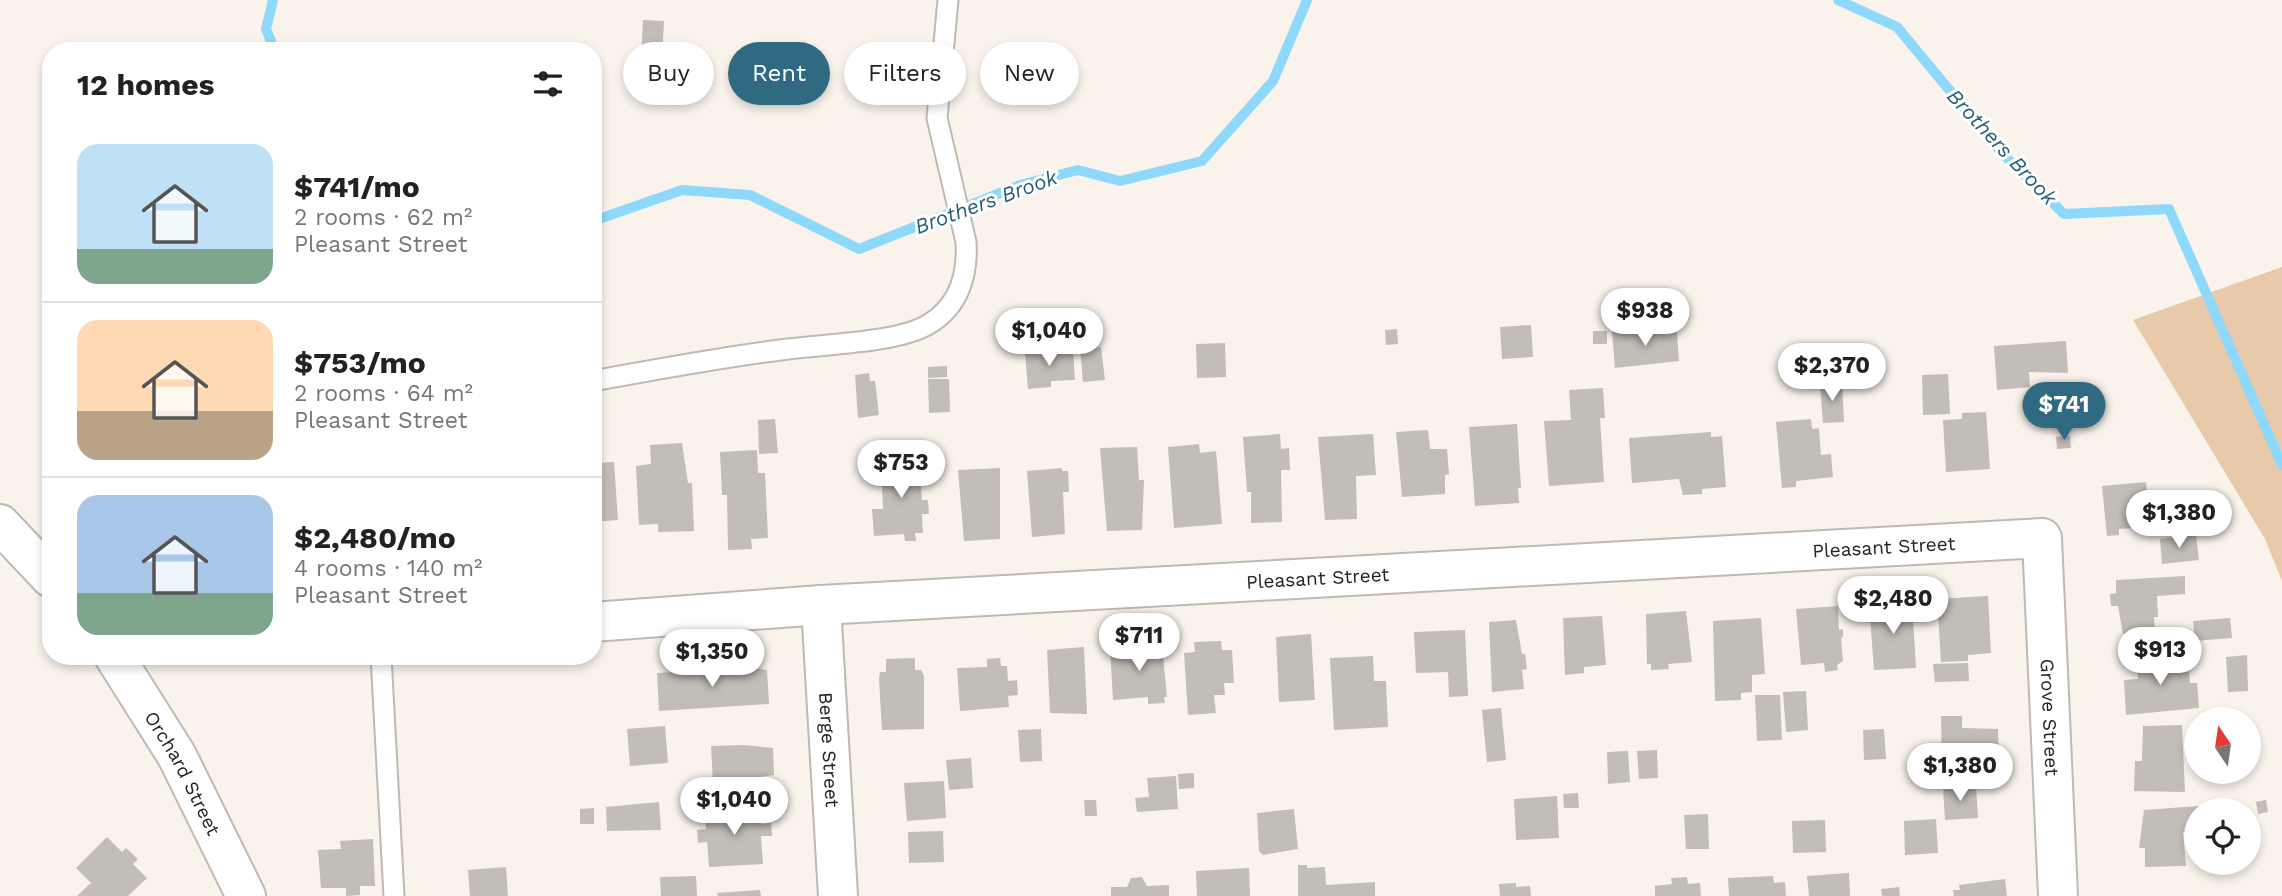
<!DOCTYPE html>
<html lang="en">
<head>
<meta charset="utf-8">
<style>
	body { margin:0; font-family:"Work Sans",sans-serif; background:#f2f2f2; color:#222; height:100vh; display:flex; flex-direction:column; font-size:26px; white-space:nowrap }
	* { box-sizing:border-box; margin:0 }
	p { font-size:23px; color:#767676 }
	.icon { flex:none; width:38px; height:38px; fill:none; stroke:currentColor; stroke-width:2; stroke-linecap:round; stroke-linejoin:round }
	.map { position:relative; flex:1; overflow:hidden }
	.side { position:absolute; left:42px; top:42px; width:560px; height:623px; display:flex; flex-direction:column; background:#fff; border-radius:28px; box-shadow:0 4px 10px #0003 }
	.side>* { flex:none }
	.top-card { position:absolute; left:623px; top:42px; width:665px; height:63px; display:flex; gap:14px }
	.needle { width:46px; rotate:347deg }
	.controls { position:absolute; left:2184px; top:707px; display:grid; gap:14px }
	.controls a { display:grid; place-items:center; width:77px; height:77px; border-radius:50%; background:#fff; box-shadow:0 4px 10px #0003; font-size:35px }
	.price { position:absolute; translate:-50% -60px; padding:0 16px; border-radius:24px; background:#fff; color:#222; font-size:23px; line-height:46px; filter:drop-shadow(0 2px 4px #0008) }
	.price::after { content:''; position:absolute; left:50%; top:42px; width:21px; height:16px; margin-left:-10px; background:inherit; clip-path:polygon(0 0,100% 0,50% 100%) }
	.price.current { background:#2f6982; color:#fff }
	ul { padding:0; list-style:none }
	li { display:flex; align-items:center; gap:21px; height:175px; padding:0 35px }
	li+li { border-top:2px solid #e0e0e0 }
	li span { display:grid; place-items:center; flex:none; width:196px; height:140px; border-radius:21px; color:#555 }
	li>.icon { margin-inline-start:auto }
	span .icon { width:84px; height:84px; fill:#fffc; stroke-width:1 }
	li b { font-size:30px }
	h2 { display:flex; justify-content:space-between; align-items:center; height:84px; padding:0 35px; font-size:30px }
	.pill { padding:0 24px; border-radius:32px; background:#fff; box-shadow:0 4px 10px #0003; font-size:24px; line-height:63px }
	.pill.current { background:#2f6982; color:#fff }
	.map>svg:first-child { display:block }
	.green { fill:#e8c9a9 }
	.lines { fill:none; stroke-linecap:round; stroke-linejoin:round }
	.stream { stroke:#8ed9fb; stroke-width:10 }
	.building { fill:#c3bdb7 }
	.lane-casing { stroke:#bfb9b3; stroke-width:23 }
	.street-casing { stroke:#bfb9b3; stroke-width:42 }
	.secondary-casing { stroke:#bfb9b3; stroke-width:42 }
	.lane { stroke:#fff; stroke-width:19 }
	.street { stroke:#fff; stroke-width:38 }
	.secondary { stroke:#fff; stroke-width:38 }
	.labels { text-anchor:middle; stroke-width:6; stroke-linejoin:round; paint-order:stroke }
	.street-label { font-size:19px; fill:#252220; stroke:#fff }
	.water-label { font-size:21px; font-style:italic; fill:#255f77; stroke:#fff }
</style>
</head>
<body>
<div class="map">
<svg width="2282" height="896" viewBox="0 0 2282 896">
	<rect width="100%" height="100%" fill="#f9f3ec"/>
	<path class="green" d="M 2282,267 L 2282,581 L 2265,539 L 2133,320 Z"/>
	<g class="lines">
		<g class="stream">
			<path d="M 273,0 L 266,29 L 275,51"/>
			<path d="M 1838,0 L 1897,27 L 2000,151 L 2064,214 L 2169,209 L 2282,465"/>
			<path d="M 593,221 L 682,190 L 750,195 L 859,249 L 1020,185 L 1078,170 L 1120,181 L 1202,161 L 1273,81 L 1307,0"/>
		</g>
	</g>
	<g class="building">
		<path d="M 643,20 L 664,21 L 662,61 L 641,60 Z"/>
		<path d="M 1531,325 L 1533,357 L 1502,359 L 1500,327 Z"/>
		<path d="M 1397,329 L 1398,344 L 1386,345 L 1385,330 Z"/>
		<path d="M 1644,330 L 1677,332 L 1679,361 L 1615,368 L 1612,332 Z"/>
		<rect x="1593" y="331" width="14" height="13"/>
		<path d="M 2066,341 L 2068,373 L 2029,372 L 2030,387 L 1997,390 L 1994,346 Z"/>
		<path d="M 1225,343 L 1226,377 L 1197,378 L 1196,344 Z"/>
		<path d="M 1101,347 L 1105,380 L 1083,382 L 1080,349 Z"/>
		<path d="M 1073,349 L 1075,380 L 1051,381 L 1051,387 L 1028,389 L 1025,353 Z"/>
		<path d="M 947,366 L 947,377 L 928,378 L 928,367 Z"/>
		<path d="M 869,373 L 870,381 L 875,381 L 879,415 L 858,418 L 855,375 Z"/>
		<path d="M 1948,374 L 1950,414 L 1923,415 L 1922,375 Z"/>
		<path d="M 928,379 L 949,379 L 950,412 L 929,413 Z"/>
		<path d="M 1842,384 L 1844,422 L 1823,423 L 1820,385 Z"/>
		<path d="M 1603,388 L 1605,418 L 1600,418 L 1604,482 L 1549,486 L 1544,421 L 1571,420 L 1569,390 Z"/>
		<path d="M 1986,412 L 1990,469 L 1946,472 L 1943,420 L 1962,419 L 1962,413 Z"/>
		<path d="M 775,419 L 778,453 L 759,454 L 758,420 Z"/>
		<path d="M 1811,419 L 1812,429 L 1819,428 L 1821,455 L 1831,454 L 1833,477 L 1796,481 L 1796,487 L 1782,488 L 1776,422 Z"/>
		<path d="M 1517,424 L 1521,488 L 1518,488 L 1519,503 L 1475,506 L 1469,427 Z"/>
		<path d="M 1428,430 L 1430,449 L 1447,449 L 1449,474 L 1445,475 L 1445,494 L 1402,497 L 1396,432 Z"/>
		<path d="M 1711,432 L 1711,437 L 1722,436 L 1726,487 L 1702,489 L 1702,494 L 1683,495 L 1679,479 L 1632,483 L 1629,438 Z"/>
		<path d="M 1280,434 L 1281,449 L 1289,448 L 1290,470 L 1281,470 L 1282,522 L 1251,523 L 1251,492 L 1247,492 L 1243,437 Z"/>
		<path d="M 1373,434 L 1376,475 L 1356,476 L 1357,519 L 1325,520 L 1318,437 Z"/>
		<path d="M 2070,436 L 2071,448 L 2057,449 L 2056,437 Z"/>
		<path d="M 682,443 L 688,483 L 692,483 L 694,531 L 658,532 L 658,524 L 639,525 L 636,466 L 651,464 L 650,445 Z"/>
		<path d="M 1199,444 L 1200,453 L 1216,451 L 1222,524 L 1174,528 L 1168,447 Z"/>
		<path d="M 1137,447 L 1139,480 L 1144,480 L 1142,530 L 1107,531 L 1100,448 Z"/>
		<path d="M 757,450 L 758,473 L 765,473 L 768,538 L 751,539 L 752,549 L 728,550 L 727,495 L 722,495 L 720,452 Z"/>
		<path d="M 919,459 L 922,500 L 928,500 L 929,514 L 922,514 L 923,533 L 915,533 L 916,541 L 905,541 L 904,534 L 874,536 L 872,509 L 883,509 L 881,461 Z"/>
		<path d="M 614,462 L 618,520 L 593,522 L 593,463 Z"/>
		<path d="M 1000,468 L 1000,539 L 964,541 L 958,470 Z"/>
		<path d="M 1062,468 L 1062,471 L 1068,471 L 1069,492 L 1063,492 L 1065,534 L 1032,537 L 1027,471 Z"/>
		<path d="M 2146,482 L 2150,527 L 2119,529 L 2119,535 L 2107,536 L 2102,486 Z"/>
		<path d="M 2196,535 L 2199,560 L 2162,564 L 2160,539 Z"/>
		<path d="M 2185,576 L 2185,594 L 2157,596 L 2158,617 L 2154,617 L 2155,632 L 2123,634 L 2118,606 L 2111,606 L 2110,594 L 2116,593 L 2116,580 Z"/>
		<path d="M 1988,596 L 1991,653 L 1968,655 L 1968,661 L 1941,662 L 1937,599 Z"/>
		<path d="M 1912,602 L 1916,668 L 1874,670 L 1869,604 Z"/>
		<path d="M 1838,606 L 1839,630 L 1843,629 L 1843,637 L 1841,638 L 1843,661 L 1837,665 L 1838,670 L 1825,672 L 1824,663 L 1801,665 L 1796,609 Z"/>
		<path d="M 1686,611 L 1692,662 L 1668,664 L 1669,669 L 1651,670 L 1651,664 L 1647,664 L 1646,614 Z"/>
		<path d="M 1602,616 L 1606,665 L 1584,667 L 1584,673 L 1565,675 L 1563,618 Z"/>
		<path d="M 1761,618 L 1765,674 L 1752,675 L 1752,692 L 1741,693 L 1741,700 L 1715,701 L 1713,621 Z"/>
		<path d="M 2230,618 L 2232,638 L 2195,641 L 2193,621 Z"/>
		<path d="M 1516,620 L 1522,654 L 1525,654 L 1527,669 L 1522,670 L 1524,689 L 1492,692 L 1489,622 Z"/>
		<path d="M 1465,630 L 1468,696 L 1449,697 L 1448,672 L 1416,673 L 1414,632 Z"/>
		<path d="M 1311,634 L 1315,700 L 1279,702 L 1276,637 Z"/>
		<path d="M 1221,641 L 1222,650 L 1232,650 L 1234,683 L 1224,683 L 1225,695 L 1214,695 L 1216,713 L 1188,715 L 1184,653 L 1195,652 L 1194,642 Z"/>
		<path d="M 1162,645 L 1167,697 L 1164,697 L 1165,703 L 1148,704 L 1148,697 L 1113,700 L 1110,648 Z"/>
		<path d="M 1084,647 L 1087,714 L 1050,713 L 1047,650 Z"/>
		<path d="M 2178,653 L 2179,672 L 2189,671 L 2190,683 L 2197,683 L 2199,708 L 2126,715 L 2124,680 L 2138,679 L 2136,656 Z"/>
		<path d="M 2247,655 L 2248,691 L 2228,692 L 2226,657 Z"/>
		<path d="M 1373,656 L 1374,681 L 1386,681 L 1388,727 L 1334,730 L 1330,658 Z"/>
		<path d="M 915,658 L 915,670 L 921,670 L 924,676 L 924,729 L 882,730 L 879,679 L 880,672 L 886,672 L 886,659 Z"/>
		<path d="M 1000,658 L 1001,666 L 1007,666 L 1008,681 L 1017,680 L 1018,695 L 1008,696 L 1009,707 L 960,711 L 957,668 L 987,667 L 987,659 Z"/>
		<path d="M 1968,663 L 1969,681 L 1935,682 L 1933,664 Z"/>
		<path d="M 754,668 L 767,670 L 769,704 L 659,711 L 657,673 Z"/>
		<path d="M 1806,691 L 1808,730 L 1786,732 L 1783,692 Z"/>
		<path d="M 1755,695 L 1780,695 L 1782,740 L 1757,741 Z"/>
		<path d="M 1501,708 L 1506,760 L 1487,762 L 1482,710 Z"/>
		<path d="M 1941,716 L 1962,716 L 1962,728 L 1998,729 L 1999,766 L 1987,766 L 1987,770 L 1942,771 Z"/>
		<path d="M 2182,725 L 2185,792 L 2134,791 L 2135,761 L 2142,761 L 2143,726 Z"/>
		<path d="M 665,726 L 668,763 L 630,766 L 627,729 Z"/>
		<path d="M 1041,729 L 1042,761 L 1020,762 L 1018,730 Z"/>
		<path d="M 1884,729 L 1886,759 L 1864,760 L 1863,730 Z"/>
		<path d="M 744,745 L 773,748 L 774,775 L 744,779 L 744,782 L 713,783 L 711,746 Z"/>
		<path d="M 1657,750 L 1658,778 L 1639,779 L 1637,751 Z"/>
		<path d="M 1628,751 L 1630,782 L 1608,784 L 1607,752 Z"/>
		<path d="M 971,758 L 973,788 L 949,790 L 946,760 Z"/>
		<path d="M 1194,773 L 1194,788 L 1179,789 L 1178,774 Z"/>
		<path d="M 1176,776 L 1178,809 L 1137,812 L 1135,798 L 1149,797 L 1147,778 Z"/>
		<path d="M 944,781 L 946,818 L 907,821 L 904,783 Z"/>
		<path d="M 1976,786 L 1978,818 L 1945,820 L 1943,787 Z"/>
		<path d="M 1578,793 L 1579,808 L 1564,808 L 1563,794 Z"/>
		<path d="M 1557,796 L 1559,838 L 1516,840 L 1514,799 Z"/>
		<path d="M 1084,800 L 1096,800 L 1097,816 L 1085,816 Z"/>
		<path d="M 2266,800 L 2268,812 L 2258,814 L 2256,802 Z"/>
		<path d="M 659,802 L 661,830 L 607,831 L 606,807 Z"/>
		<path d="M 2199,806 L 2196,810 L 2196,832 L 2183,832 L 2186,866 L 2145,867 L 2145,848 L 2139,848 L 2144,810 Z"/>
		<path d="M 594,808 L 594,824 L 580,824 L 580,809 Z"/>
		<path d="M 760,809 L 761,824 L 771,823 L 772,836 L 761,836 L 763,864 L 709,867 L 707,842 L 698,843 L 697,830 L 706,829 L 705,812 Z"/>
		<path d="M 1294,809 L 1298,849 L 1263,855 L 1259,851 L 1257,813 Z"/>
		<path d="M 1708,814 L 1709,849 L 1686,849 L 1684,815 Z"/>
		<path d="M 1936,819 L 1938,853 L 1905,855 L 1904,821 Z"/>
		<path d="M 1825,820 L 1826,852 L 1793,853 L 1792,821 Z"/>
		<path d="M 943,831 L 944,862 L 909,863 L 908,832 Z"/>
		<path d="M 107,837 L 122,852 L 126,848 L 138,859 L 133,864 L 147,878 L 128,896 L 77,896 L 91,883 L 76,868 Z"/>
		<path d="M 373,839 L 375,886 L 360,886 L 360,895 L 346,896 L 346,888 L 321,888 L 318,850 L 341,849 L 340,841 Z"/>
		<path d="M 1298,865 L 1307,865 L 1307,868 L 1325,867 L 1326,885 L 1375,882 L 1375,896 L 1298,896 Z"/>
		<path d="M 506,867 L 508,896 L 470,896 L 468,870 Z"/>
		<path d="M 1249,868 L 1250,896 L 1197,896 L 1196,871 Z"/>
		<path d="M 1849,873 L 1850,896 L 1809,896 L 1807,876 Z"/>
		<path d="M 696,876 L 697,896 L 661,896 L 660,877 Z"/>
		<path d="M 1773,876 L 1774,883 L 1785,882 L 1786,896 L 1729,896 L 1728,878 Z"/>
		<path d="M 1142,877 L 1147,886 L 1169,885 L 1169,896 L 1111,896 L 1111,887 L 1127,887 L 1131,878 Z"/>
		<path d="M 1687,877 L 1688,884 L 1700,883 L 1701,896 L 1655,896 L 1655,886 L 1672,884 L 1671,878 Z"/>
		<path d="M 2005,879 L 2007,896 L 1954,896 L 1953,890 L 1960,890 L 1959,885 Z"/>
		<path d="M 1516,883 L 1516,887 L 1530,886 L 1531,896 L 1500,896 L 1499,884 Z"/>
		<path d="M 1899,887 L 1900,896 L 1882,896 L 1881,889 Z"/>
		<path d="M 760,890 L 761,896 L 718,896 L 717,893 Z"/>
	</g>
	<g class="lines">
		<g class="lane-casing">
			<g id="lane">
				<path d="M 593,381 C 658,369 723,357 788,349 C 825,344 898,343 929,324 C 959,306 968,275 966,242 L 937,118 L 948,0"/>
				<path d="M 381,656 L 394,896"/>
			</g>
		</g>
		<g class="street-casing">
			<g id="street">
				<path id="s1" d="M 821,605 L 838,896"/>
				<path id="s2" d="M 593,622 L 821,605 L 2042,538 L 2058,896"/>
			</g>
		</g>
		<g class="secondary-casing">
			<g id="secondary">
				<path d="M 0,524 L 51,578"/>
				<path id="s3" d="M 114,656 L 177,756 L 246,896"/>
			</g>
		</g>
		<use href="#lane" class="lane"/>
		<use href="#street" class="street"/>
		<use href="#secondary" class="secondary"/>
	</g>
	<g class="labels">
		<g class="street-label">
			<text dy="7" stroke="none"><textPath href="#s2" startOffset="1293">Pleasant Street</textPath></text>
			<text dy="7" stroke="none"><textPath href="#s2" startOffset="726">Pleasant Street</textPath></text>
			<text dy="7" stroke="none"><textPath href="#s2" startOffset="1631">Grove Street</textPath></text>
			<text dy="7" stroke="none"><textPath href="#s1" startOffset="145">Berge Street</textPath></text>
			<text dy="7" stroke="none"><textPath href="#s3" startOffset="136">Orchard Street</textPath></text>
		</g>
		<g class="water-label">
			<text transform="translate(2002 147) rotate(47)" y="7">Brothers Brook</text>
			<text transform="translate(986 202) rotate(-20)" y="7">Brothers Brook</text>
		</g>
	</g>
</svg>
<div class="controls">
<a><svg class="needle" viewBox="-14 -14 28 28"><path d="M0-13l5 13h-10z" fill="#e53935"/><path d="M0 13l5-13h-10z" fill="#767676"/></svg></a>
<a><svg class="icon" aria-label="locate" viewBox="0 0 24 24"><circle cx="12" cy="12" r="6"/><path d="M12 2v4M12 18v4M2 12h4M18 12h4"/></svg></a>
</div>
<b class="price" style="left:1645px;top:348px">$938</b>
<b class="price" style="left:1049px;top:368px">$1,040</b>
<b class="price" style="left:1832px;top:403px">$2,370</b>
<b class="price current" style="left:2064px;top:442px">$741</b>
<b class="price" style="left:901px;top:500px">$753</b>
<b class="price" style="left:2179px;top:550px">$1,380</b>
<b class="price" style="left:1893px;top:636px">$2,480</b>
<b class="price" style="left:1139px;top:673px">$711</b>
<b class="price" style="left:2160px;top:687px">$913</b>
<b class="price" style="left:712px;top:689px">$1,350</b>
<b class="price" style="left:1960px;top:803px">$1,380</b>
<b class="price" style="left:734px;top:837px">$1,040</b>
<div class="top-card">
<a class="pill">Buy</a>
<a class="pill current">Rent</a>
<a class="pill">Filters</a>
<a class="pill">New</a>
</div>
<section class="side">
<h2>12 homes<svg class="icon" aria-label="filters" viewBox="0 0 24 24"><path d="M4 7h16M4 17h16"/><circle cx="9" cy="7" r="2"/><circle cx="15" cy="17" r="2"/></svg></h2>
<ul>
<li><span style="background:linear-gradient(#bfe0f5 75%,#7fa58c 0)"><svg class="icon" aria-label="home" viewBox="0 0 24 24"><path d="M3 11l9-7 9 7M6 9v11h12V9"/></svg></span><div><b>$741/mo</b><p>2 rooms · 62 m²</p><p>Pleasant Street</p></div></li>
<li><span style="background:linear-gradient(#ffd9b3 65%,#b9a48a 0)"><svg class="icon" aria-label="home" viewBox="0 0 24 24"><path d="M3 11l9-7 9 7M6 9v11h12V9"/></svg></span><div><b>$753/mo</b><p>2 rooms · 64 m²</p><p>Pleasant Street</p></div></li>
<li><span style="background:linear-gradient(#a9c7e8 70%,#7fa58c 0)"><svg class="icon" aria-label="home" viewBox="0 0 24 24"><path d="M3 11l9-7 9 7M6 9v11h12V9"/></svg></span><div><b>$2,480/mo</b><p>4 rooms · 140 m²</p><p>Pleasant Street</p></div></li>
</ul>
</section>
</div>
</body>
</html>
